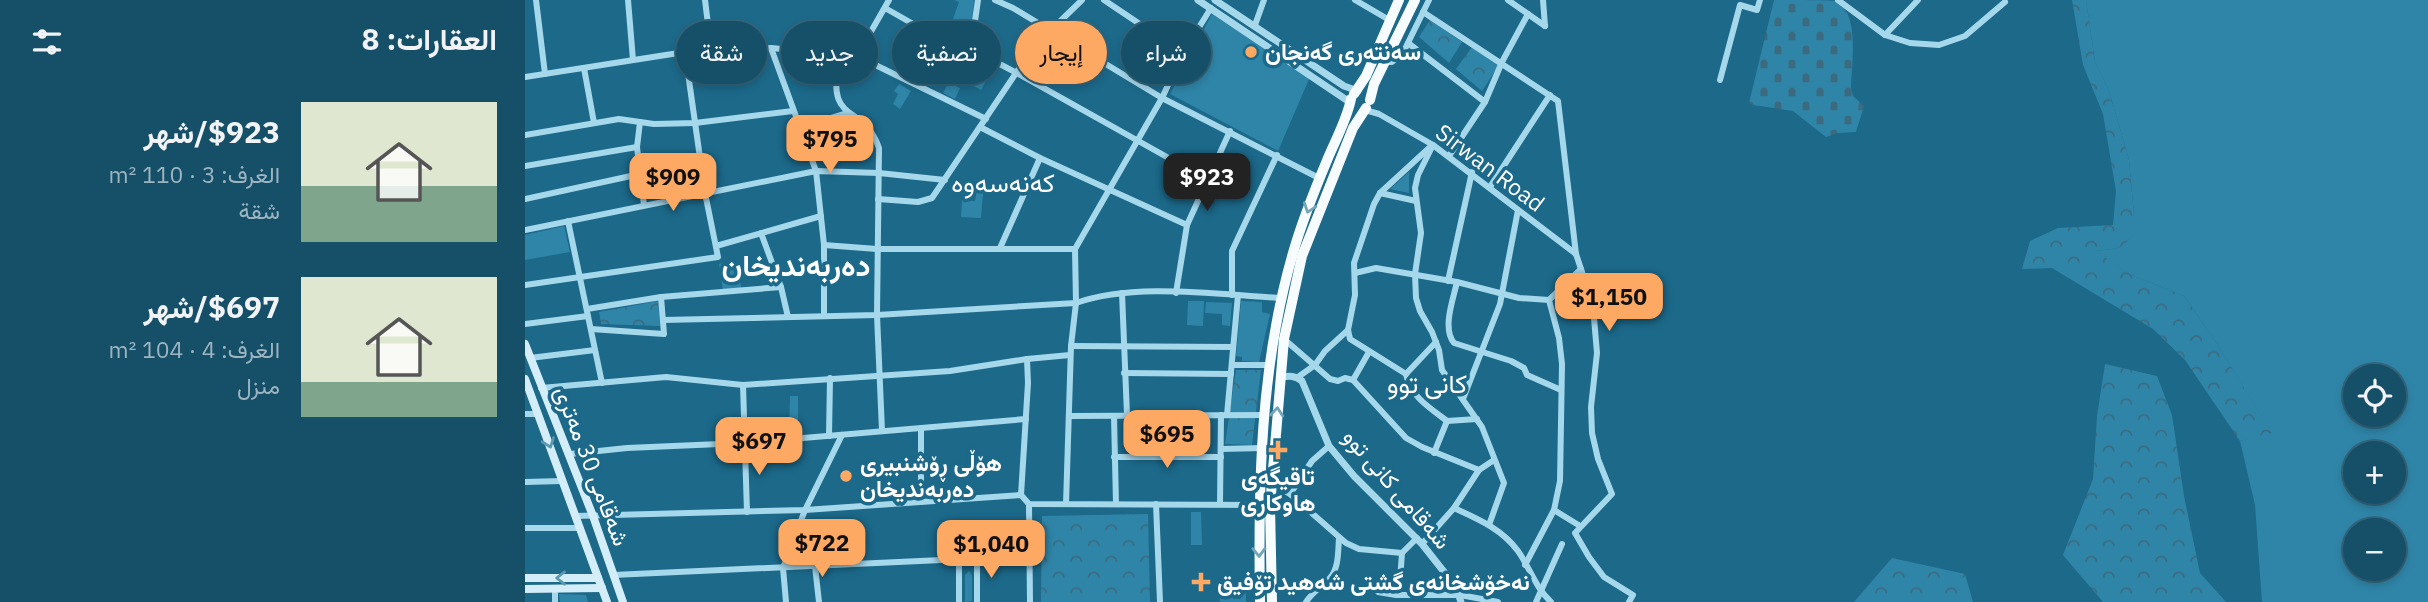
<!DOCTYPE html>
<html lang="ar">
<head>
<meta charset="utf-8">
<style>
	body { margin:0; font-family:"IBM Plex Sans",Vazirmatn,sans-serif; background:#1e566e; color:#f1f3f6; direction:rtl; height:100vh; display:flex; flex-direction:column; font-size:26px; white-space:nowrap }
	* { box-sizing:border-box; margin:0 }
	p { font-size:23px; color:#9db5c0 }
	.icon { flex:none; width:38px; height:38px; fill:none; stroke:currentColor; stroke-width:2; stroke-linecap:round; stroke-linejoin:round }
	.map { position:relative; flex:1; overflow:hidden; direction:ltr }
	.panel { display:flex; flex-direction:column; background:#154f68; width:525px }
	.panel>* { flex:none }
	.guide { position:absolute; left:21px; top:21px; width:665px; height:63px; direction:rtl; display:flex; gap:14px }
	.controls { position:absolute; left:1818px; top:364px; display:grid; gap:14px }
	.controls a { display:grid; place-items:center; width:63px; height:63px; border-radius:50%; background:#154f68; box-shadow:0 4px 10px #0003,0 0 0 2px #34667c; font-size:35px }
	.price { position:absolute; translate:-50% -60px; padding:0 16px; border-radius:14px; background:#fda964; color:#111; font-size:23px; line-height:46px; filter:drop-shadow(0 2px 4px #0008) }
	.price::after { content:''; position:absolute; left:50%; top:42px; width:21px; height:16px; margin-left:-10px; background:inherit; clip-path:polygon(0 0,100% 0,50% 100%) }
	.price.on { background:#222; color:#fff }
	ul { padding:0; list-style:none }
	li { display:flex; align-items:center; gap:21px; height:175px; padding:0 28px }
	li span { display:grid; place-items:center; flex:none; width:196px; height:140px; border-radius:0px; color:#555 }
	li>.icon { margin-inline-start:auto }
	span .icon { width:84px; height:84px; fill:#fffc; stroke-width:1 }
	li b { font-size:30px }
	h2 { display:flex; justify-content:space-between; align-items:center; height:84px; padding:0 28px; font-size:30px }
	.chip { padding:0 24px; border-radius:32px; background:#154f68; box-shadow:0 4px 10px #0003,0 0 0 2px #34667c; font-size:24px; line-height:63px }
	.chip.on { background:#fda964; color:#111 }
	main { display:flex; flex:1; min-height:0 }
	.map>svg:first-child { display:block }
	.grass { fill:#2f85a8; fill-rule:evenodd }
	.forest { fill:url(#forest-crowns) }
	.cemetery { fill:url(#cemetery-stones) }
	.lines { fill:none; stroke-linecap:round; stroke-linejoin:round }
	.minor { stroke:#a6d8ec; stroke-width:6 }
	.tertiary { stroke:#a6d8ec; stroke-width:7 }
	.secondary { stroke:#d3edf9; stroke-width:8 }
	.trunk { stroke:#f6fcff; stroke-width:10 }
	.oneway { stroke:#73a4b9 }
	.oneway2 { stroke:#5c97b1 }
	.poi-dot { fill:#fda964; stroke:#1c698a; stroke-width:2.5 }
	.labels { text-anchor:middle; stroke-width:7; stroke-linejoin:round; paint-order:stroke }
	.poi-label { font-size:23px; font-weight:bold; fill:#fff; stroke:#1c698a; text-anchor:start }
	.street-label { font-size:23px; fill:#fff; stroke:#1c698a }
	.quarter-label { font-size:26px; fill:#fff; stroke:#1c698a }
	.district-label { font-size:30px; font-weight:bold; fill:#fff; stroke:#1c698a }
</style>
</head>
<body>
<main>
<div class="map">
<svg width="1903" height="602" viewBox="0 0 1903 602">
	<defs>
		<pattern id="forest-crowns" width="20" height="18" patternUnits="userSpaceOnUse" patternTransform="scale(1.75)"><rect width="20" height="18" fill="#2f85a8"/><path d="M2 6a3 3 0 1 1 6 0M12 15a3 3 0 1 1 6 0" fill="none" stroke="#3c6b7f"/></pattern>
		<pattern id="cemetery-stones" width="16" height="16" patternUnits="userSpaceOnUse" patternTransform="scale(1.75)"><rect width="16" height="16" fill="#2f85a8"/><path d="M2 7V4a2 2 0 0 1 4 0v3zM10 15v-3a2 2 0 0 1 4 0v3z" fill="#3c6b7f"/></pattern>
	</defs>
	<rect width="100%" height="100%" fill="#1c698a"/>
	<g class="grass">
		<path d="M 429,0 L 449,0 L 447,23 L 440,43 L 422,36 L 434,2 Z"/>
		<path d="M 1561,0 L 1903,0 L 1903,602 L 1737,602 L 1730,505 L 1715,441 L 1746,432 L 1690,341 L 1659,296 L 1606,275 L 1570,251 L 1594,248 L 1609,235 L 1609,215 L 1604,160 L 1584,91 L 1570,62 ZM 1830,376 L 1869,376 L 1869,415 L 1830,415 ZM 1830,453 L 1869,453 L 1869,492 L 1830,492 ZM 1830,530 L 1869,530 L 1869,569 L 1830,569 Z"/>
		<path d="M 687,14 L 785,77 L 753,151 L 645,94 Z"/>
		<path d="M 455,61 L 468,68 L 456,90 L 443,83 Z"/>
		<path d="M 427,76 L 431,78 L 428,85 L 435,88 L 430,99 L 418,93 Z"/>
		<path d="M 374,84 L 386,91 L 375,109 L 368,104 L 373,94 L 369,91 Z"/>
		<path d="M 451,193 L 458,193 L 456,218 L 436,217 L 437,200 L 450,201 Z"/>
		<path d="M 39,226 L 45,252 L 0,260 L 0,235 Z"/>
		<path d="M 197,263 L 200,271 L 212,268 L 217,290 L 198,291 L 194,264 Z"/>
		<path d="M 663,301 L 679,301 L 678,326 L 662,325 Z"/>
		<path d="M 716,301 L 737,302 L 737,312 L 745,314 L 734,362 L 717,361 L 717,357 L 711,356 Z"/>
		<path d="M 681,302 L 707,303 L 705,326 L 697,325 L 697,314 L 680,313 Z"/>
		<path d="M 265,396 L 273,396 L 273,435 L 264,435 Z"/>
		<path d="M 666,512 L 676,512 L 677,545 L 666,545 Z"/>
		<path d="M 444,571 L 447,575 L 447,601 L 440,602 L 440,575 Z"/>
		<path d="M 694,584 L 721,584 L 721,602 L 695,602 Z"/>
		<path d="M 34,594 L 61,595 L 63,602 L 35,602 Z"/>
	</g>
	<g class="forest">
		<path d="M 1547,0 L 1561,0 L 1570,62 L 1584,91 L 1604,160 L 1609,215 L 1609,235 L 1594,248 L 1571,251 L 1606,275 L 1659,296 L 1690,341 L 1747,433 L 1715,441 L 1660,360 L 1628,329 L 1527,268 L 1497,269 L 1505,241 L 1533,228 L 1588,225 L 1591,191 L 1578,114 L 1558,65 Z"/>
		<path d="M 905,20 L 937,42 L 924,63 L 894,37 Z"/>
		<path d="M 947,47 L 974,65 L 957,91 L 931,69 Z"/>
		<path d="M 884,172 L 884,193 L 865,189 Z"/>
		<path d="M 133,301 L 135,326 L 76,324 L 74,312 Z"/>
		<path d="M 1580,364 L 1632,376 L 1647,415 L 1659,496 L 1675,573 L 1701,602 L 1578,602 L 1538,555 L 1568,479 L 1572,416 Z"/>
		<path d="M 711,370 L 736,370 L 727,445 L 700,444 Z"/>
		<path d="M 623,514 L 625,602 L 516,602 L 517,516 Z"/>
		<path d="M 1367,558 L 1440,574 L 1448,602 L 1329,602 Z"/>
	</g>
	<path class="cemetery" d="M 1249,0 C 1262,0 1301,0 1310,1 C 1336,12 1326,65 1326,89 L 1328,96 L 1339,106 L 1331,132 L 1313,133 L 1301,137 L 1268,111 L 1228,105 L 1224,103 Z"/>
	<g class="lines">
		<g class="minor">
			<path d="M 11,0 L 20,74"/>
			<path d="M 103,0 L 108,60"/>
			<path d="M 180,0 L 186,49"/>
			<path d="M 470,0 L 488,8 L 637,98 L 794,178"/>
			<path d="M 579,0 L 658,53"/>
			<path d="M 830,0 L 866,21"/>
			<path d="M 983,0 L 1020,26"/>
			<path d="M 1018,0 L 1020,26"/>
			<path d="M 1313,0 L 1360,35 L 1385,43 L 1414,45 L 1440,36 L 1480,2"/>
			<path d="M 360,8 L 404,33 L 446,49 L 492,73 L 683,180"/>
			<path d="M 898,12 L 1033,101 L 1051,254 L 1062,287 L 1069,318 L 1072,353 L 1066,407 L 1067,433 L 1073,459 L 1087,494 L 1050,533 L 1064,557 L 1079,577 L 1108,595 L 1104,602"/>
			<path d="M 730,25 L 739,0"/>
			<path d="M 1360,35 L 1393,0"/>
			<path d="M 883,43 L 960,102"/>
			<path d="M 246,48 L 291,171 L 299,245 L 299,315"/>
			<path d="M 446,49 L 453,0"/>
			<path d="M 315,55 C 299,128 337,100 354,148 L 352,315 L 357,431"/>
			<path d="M 332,56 L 364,0"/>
			<path d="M 862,62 L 867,62 L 878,53 L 904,0"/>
			<path d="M 59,68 L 69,123"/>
			<path d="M 0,77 L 160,52 L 246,48 L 332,56 L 461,119"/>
			<path d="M 1195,80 L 1215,5 L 1232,10 L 1235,0"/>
			<path d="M 840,110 L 854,114 L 908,145 L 1051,254"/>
			<path d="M 115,122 L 112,147 L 119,205"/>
			<path d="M 276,127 L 322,113"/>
			<path d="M 455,127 L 515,158 L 662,225"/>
			<path d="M 0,135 L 94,119 L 129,124 L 170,123 L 268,111"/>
			<path d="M 908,145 L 893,175 L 890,188 L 896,233 L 890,274 L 891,298 L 895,311 L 907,332 L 914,350 L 917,370 L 957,427 L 979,483 L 964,525"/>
			<path d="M 924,156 L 960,102 L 977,62 L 1003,14"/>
			<path d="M 0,166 L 112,147"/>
			<path d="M 965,187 L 1025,95"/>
			<path d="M 855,193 L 891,201"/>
			<path d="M 0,199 L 115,174"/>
			<path d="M 353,199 L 393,202 L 407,198 L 516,36 L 525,31 L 557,0"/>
			<path d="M 43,221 L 77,383"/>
			<path d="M 0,230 L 291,171 L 354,173 L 420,180"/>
			<path d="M 236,233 L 256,287 L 263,317"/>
			<path d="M 299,245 L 352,249 L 550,249"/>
			<path d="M 191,246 L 296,216"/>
			<path d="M 475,248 L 515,158"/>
			<path d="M 830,273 L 851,268 L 932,282 L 994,298 L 1024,300"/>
			<path d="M 923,281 L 947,172"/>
			<path d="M 932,282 C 928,300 917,328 929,343 L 986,361 L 999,368 L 1002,375 L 1036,390"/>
			<path d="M 0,285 L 193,257 L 180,193 L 160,52"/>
			<path d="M 597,293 L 602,415"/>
			<path d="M 651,293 L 662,225 L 705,131"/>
			<path d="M 707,295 L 707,251 L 752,155"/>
			<path d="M 62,309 L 136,297 L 256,287"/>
			<path d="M 138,320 L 352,315 L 551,303 C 610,282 695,295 757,298"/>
			<path d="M 0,324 L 63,316"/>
			<path d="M 66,329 L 139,334 L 136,297"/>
			<path d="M 823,330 L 825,339 L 881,374 C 885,396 905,408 922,421 L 952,419"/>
			<path d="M 759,339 L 805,379 L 813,381 L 820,378 L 828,380 L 881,438 L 897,447 L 954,470"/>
			<path d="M 546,346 L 708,347"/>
			<path d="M 5,358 L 70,350"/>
			<path d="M 707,365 L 744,365"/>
			<path d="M 599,373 L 706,374"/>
			<path d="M 881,374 L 911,342"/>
			<path d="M 773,377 L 790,365 L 800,351 L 823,330 L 830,295 L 829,263 L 849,204 L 855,193 L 904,148"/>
			<path d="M 828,380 L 844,352"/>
			<path d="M 218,385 L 222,512"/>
			<path d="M 16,388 L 141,377 L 218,385 L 425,371 L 502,359 L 545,355"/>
			<path d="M 938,399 L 975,304 L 993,210"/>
			<path d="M 0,414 L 13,414"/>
			<path d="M 702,415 L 713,295"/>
			<path d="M 545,416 L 740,415"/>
			<path d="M 589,416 L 591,504"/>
			<path d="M 396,428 L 396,502"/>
			<path d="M 304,436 L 305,378"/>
			<path d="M 696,449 L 738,448"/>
			<path d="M 909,453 L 922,421"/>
			<path d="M 45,454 L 102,448 L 218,443 L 501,419"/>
			<path d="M 589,457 L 696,457"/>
			<path d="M 0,482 L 37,481"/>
			<path d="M 747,484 L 765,494 L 821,543 L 834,549 L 877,553"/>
			<path d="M 765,494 L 787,461 L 804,446"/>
			<path d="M 496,495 L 503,383 L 502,359"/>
			<path d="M 504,504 L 505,602"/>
			<path d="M 541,504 L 546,346 L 551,303 L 550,249 L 637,98 L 658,53 L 686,8"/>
			<path d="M 631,504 L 635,602"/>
			<path d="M 695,504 L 696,415"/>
			<path d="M 929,508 C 953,519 977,529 993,551 C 1005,568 1010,587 1026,602"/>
			<path d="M 1029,510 L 1055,526"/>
			<path d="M 50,516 L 280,510 L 496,495 L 504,504 L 736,505"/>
			<path d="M 0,528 L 54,528"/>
			<path d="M 897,544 L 929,508 L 954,470 L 969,460"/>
			<path d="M 452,559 L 452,602"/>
			<path d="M 434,560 L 434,602"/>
			<path d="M 1000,565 L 1029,510 L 1035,481 L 1037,364 L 1034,338 L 1024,300 L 1056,269"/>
			<path d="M 290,566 L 294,602"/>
			<path d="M 88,575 L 504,556"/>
			<path d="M 30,588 L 30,602"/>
			<path d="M 853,592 L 871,595 L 935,595 L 973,602"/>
			<path d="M 874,594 L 877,553 L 892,538"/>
			<path d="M 261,602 L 258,568 L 280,510 L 317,435"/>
			<path d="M 781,602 C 788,591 797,587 805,578 C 814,568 813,551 814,538"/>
			<path d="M 1011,602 L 1037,544"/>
		</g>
		<g class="tertiary">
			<path d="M 673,0 L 826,103"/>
			<path d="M 690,0 L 819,86 L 833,91"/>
			<path d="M 755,377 C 764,376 770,375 777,381 L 804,446 L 829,476 L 897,544 L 931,587 L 936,602"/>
		</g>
		<g class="secondary">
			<path d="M 0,344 L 68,516 L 98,602"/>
			<path d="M 0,379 L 82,602"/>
			<path d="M 0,578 L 73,578"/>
			<path d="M 0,589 L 77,588"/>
		</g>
		<g class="trunk">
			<path d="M 829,94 L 841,76 L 874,0"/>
			<path d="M 845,100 L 849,84 L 890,0"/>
			<path d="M 735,602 C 733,486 735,366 768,253 C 777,221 790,189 803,158 C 811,139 822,119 826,99"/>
			<path d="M 747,602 L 745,506 L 759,339 L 777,256 L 828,128 L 841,108"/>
		</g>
	</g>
	<defs><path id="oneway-chevron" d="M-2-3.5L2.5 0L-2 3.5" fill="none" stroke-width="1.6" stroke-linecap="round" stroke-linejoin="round" transform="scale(1.75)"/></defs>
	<g class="oneway">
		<use href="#oneway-chevron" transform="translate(784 208) rotate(109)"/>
		<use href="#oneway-chevron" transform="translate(752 412) rotate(-85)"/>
		<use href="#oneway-chevron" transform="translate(734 552) rotate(89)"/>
	</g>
	<g class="oneway2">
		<use href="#oneway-chevron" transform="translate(24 443) rotate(70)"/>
		<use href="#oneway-chevron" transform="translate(36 578) rotate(180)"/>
	</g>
	<g class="poi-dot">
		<circle cx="726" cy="52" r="7"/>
		<path d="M749.5 439.5h7v7h7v7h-7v7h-7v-7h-7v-7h7z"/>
		<circle cx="321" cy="476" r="7"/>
		<path d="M672.5 571.5h7v7h7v7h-7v7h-7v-7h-7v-7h7z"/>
	</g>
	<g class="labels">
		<g class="poi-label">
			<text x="740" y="60">سەنتەری گەنجان</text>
			<text x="335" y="471">هۆڵی ڕۆشنبیری<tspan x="335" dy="26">دەربەندیخان</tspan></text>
			<text x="753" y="485" text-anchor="middle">تاقیگەی<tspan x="753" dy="26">هاوکاری</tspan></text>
			<text x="692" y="590">نەخۆشخانەی گشتی شەهید تۆفیق</text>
		</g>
		<g class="street-label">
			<text transform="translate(965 168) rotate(37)" y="8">Sirwan Road</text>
			<text transform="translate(67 466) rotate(69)" y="8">شەقامی 30 مەتری</text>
			<text transform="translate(872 489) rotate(49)" y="8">شەقامی کانی توو</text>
		</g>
		<g class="quarter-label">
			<text x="478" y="192">کەنەسەوە</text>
			<text x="902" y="393">کانی توو</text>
		</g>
		<g class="district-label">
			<text x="271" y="276">دەربەندیخان</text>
		</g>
	</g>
</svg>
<div class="controls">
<a><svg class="icon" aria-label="locate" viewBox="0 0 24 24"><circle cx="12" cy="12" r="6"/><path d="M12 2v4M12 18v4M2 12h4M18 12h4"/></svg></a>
<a>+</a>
<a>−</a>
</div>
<b class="price" style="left:305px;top:175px">$795</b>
<b class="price" style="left:148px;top:213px">$909</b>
<b class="price on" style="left:682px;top:213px">$923</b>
<b class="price" style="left:1084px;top:333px">$1,150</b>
<b class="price" style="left:642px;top:470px">$695</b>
<b class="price" style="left:234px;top:477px">$697</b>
<b class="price" style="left:297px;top:579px">$722</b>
<b class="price" style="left:466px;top:580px">$1,040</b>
<div class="guide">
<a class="chip">شراء</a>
<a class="chip on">إيجار</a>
<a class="chip">تصفية</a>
<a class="chip">جديد</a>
<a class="chip">شقة</a>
</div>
</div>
<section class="panel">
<h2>العقارات: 8<svg class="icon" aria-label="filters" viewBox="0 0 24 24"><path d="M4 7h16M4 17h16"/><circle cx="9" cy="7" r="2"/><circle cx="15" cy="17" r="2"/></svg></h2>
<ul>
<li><span style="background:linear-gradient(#dfe7d0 60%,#7fa58c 0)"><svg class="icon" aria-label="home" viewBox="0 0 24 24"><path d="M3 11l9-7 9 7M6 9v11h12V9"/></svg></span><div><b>$923/شهر</b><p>الغرف: 3 · 110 m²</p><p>شقة</p></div></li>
<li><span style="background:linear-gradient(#dfe7d0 75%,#7fa58c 0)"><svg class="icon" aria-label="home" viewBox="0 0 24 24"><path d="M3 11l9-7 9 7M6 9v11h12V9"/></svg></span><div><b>$697/شهر</b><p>الغرف: 4 · 104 m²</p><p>منزل</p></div></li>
</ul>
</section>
</main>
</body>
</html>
